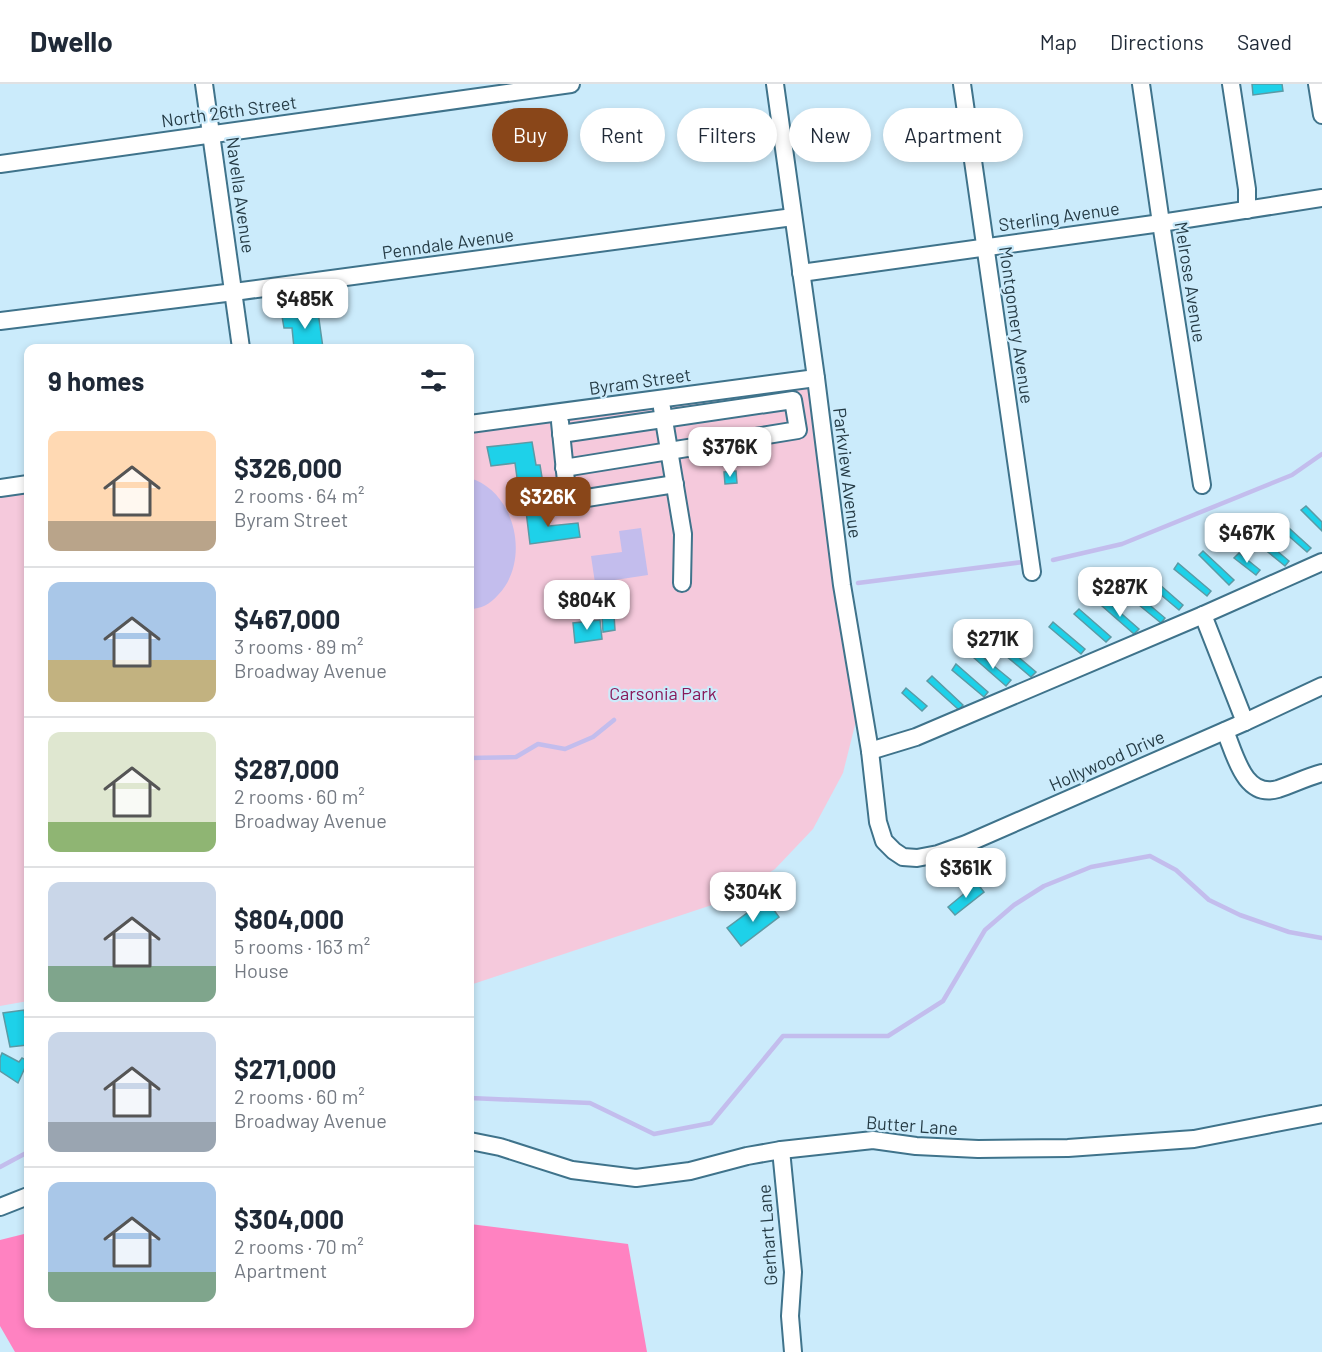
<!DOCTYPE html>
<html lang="en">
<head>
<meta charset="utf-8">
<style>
	body { margin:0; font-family:Barlow,sans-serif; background:#f2f2f3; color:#1f2937; height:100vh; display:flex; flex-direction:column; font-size:22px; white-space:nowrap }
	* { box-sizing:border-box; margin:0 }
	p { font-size:20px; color:#747a83 }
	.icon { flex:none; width:33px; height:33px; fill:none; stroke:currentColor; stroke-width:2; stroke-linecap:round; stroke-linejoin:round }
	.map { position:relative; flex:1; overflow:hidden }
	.sheet { position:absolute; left:24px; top:260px; width:450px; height:984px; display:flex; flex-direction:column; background:#fff; border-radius:12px; box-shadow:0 3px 9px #0003 }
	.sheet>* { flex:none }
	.banner { position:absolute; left:492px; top:24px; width:570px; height:54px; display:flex; gap:12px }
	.price { position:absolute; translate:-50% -51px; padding:0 14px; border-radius:12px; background:#fff; color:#222; font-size:20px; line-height:39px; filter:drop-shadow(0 2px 3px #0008) }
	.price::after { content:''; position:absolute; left:50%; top:36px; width:18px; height:14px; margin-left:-9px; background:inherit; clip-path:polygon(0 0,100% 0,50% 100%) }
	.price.selected { background:#894619; color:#fff }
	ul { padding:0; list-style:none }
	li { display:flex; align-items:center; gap:18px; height:150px; padding:0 24px }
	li+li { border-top:2px solid #e0e1e3 }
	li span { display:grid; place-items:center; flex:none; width:168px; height:120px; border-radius:12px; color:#555 }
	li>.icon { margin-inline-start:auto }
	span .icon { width:72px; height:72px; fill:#fffc; stroke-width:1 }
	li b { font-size:26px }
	h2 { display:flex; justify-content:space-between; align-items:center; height:72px; padding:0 24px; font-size:26px }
	.chip { padding:0 21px; border-radius:27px; background:#fff; box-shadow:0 3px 9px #0003; font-size:21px; line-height:54px }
	.chip.selected { background:#894619; color:#fff }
	header { display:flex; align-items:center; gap:36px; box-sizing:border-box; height:84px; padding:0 30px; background:#fff; border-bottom:2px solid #e0e1e3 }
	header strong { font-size:28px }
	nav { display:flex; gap:33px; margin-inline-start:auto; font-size:21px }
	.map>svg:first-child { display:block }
	.green { fill:#f5c9dc }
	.forest { fill:#ff82c1 }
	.water { fill:#c3bded }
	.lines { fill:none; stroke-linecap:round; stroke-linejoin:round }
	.stream { stroke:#c3bded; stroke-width:4.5 }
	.building { fill:#1ed1e9; stroke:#5b9aa5; stroke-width:1.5 }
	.minor-casing { stroke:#3f738b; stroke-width:20 }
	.minor { stroke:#fff; stroke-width:16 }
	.labels { text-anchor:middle; stroke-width:4.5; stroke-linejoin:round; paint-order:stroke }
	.street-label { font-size:18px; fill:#263c46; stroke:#cbebfb }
	.park-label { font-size:18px; fill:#88195a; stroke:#cbebfb }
</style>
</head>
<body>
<header>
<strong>Dwello</strong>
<nav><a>Map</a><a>Directions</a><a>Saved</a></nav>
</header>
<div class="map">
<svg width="1322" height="1268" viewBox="0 0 1322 1268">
	<rect width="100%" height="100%" fill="#cbebfb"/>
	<g class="green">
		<path d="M 816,294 L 858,592 L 856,637 L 843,689 L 813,745 L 775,785 L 724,817 L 470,901 L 470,340 Z"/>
		<path d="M 28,400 L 28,917 L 0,922 L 0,404 Z"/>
	</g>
	<path class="forest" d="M 470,1140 L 628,1160 L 647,1268 L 15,1268 L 0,1242 L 0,1156 L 28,1149 L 28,1239 L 470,1239 Z"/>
	<g class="water">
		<path d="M 470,394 C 516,408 531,477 498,511 C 490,520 481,525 470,525 Z"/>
		<path d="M 641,444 L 648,491 L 595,499 L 591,472 L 622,468 L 619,447 Z"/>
	</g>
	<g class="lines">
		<g class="stream">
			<path d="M 1053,476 L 1122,460 L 1292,391 L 1322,370"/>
			<path d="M 858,499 L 1023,478"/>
			<path d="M 470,674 L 516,673 L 538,660 L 565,665 L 593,653 L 614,636"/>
			<path d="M 470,1014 L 590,1019 L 654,1050 L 711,1039 L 783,952 L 888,952 L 943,917 L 985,846 L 1014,821 L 1044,802 L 1091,783 L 1150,772 L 1176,786 L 1209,816 L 1240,831 L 1289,848 L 1322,854"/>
			<path d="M 0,1083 L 28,1068"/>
		</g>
	</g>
	<g class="building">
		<path d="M 1252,0 L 1282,0 L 1283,7 L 1253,11 Z"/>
		<path d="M 318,228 L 323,264 L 294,264 L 292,244 L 284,244 L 282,232 Z"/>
		<path d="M 532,358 L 536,381 L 540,381 L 545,412 L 520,416 L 515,379 L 491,382 L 487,363 Z"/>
		<path d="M 736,387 L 737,399 L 725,400 L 724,388 Z"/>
		<path d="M 534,421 L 535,426 L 546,425 L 549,442 L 578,439 L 580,453 L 530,460 L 526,427 L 529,427 L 528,422 Z"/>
		<path d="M 1306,422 L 1322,438 L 1322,447 L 1301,426 Z"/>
		<path d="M 1279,435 L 1311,464 L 1307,468 L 1275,440 Z"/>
		<path d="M 1256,449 L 1289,477 L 1285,482 L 1252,455 Z"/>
		<path d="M 1203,467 L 1234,496 L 1229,501 L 1199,471 Z"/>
		<path d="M 1239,469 L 1260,486 L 1256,491 L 1234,474 Z"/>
		<path d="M 1178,479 L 1211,507 L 1207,512 L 1174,485 Z"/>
		<path d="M 1151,493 L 1183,521 L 1179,526 L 1147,499 Z"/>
		<path d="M 1133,507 L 1165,534 L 1161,539 L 1128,512 Z"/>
		<path d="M 1107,517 L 1139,545 L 1134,550 L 1102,522 Z"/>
		<path d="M 1079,525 L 1111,553 L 1106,558 L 1074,530 Z"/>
		<path d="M 614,531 L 615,546 L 603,548 L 602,532 Z"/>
		<path d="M 600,536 L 602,555 L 575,559 L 573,539 Z"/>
		<path d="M 1053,538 L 1085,565 L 1081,570 L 1049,543 Z"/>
		<path d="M 1003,560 L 1036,588 L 1031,593 L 999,566 Z"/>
		<path d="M 978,569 L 1011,596 L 1006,602 L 974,574 Z"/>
		<path d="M 956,580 L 988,608 L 984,613 L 952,586 Z"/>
		<path d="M 932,592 L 963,621 L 959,626 L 927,597 Z"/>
		<path d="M 906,604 L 927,622 L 922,627 L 902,609 Z"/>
		<path d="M 977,799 L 984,808 L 955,831 L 948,823 Z"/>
		<path d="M 766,815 L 779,833 L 741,862 L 727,844 Z"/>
		<path d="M 24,926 L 28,953 L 26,954 L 27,961 L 10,963 L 3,929 Z"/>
		<path d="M 2,969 L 19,978 L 22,974 L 28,977 L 18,999 L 0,987 L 0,974 Z"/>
	</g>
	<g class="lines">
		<g class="minor-casing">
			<g id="minor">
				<path d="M 204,0 L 241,264"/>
				<path d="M 775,0 L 816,294 L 842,501 L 870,667 L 878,738 L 884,757 L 894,767 L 903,773 L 917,774 L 938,770 L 966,760 L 1245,638 L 1322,602"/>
				<path d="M 962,0 L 1032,488"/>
				<path d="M 1141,0 L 1161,139 L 1202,401"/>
				<path d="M 1231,0 L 1247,105 L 1247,126"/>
				<path d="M 1317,0 L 1322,31"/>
				<path d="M 0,80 L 571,0"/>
				<path d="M 801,189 L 1161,139 L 1322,114"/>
				<path d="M 0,237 L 234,208 L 793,133"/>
				<path d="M 662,324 L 683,450 L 682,499"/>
				<path d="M 560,338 L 568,417 L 675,400"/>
				<path d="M 470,340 L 816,294"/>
				<path d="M 561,350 L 793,316 L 798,346 L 564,384"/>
				<path d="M 0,404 L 28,400"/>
				<path d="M 1203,531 L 1245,638"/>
				<path d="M 1225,647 C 1235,670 1244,715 1278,705 C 1293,700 1307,693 1322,689"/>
				<path d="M 870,667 L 916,653 L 1203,531 L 1322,478"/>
				<path d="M 470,1057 L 500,1063 L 572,1086 L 636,1094 L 690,1087 L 747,1072 L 781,1066 L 873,1056 L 916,1062 L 978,1065 L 1068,1064 L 1194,1055 L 1322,1030"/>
				<path d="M 781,1066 L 793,1188 L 790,1232 L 793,1268"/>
				<path d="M 0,1123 L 28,1112"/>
			</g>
		</g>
		<use href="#minor" class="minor"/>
	</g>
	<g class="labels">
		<g class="street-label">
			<text transform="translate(229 28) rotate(-8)" y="6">North 26th Street</text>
			<text transform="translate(240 111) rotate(82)" y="6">Navella Avenue</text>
			<text transform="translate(1059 133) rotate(-8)" y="6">Sterling Avenue</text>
			<text transform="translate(448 160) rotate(-8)" y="6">Penndale Avenue</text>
			<text transform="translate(1190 198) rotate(81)" y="6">Melrose Avenue</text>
			<text transform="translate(1016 241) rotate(82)" y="6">Montgomery Avenue</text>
			<text transform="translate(640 298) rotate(-8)" y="6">Byram Street</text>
			<text transform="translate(847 389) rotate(83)" y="6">Parkview Avenue</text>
			<text transform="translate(1107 677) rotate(-24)" y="6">Hollywood Drive</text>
			<text transform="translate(912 1042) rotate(4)" y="6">Butter Lane</text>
			<text transform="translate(768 1151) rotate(-94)" y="6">Gerhart Lane</text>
		</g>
		<g class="park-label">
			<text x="663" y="616">Carsonia Park</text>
		</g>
	</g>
</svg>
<b class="price" style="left:305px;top:246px">$485K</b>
<b class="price" style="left:730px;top:394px">$376K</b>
<b class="price selected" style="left:548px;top:444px">$326K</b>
<b class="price" style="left:1247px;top:480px">$467K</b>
<b class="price" style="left:1120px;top:534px">$287K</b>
<b class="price" style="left:587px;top:547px">$804K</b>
<b class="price" style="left:993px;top:586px">$271K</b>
<b class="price" style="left:966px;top:815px">$361K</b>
<b class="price" style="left:753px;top:839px">$304K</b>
<div class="banner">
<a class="chip selected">Buy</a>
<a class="chip">Rent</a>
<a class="chip">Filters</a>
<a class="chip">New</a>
<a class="chip">Apartment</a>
</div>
<section class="sheet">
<h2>9 homes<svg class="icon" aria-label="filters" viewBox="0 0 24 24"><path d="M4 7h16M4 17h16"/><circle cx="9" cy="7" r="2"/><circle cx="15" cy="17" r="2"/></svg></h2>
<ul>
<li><span style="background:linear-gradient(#ffd9b3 75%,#b9a48a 0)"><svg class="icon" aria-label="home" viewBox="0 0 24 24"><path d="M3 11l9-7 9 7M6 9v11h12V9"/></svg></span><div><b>$326,000</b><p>2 rooms · 64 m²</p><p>Byram Street</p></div></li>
<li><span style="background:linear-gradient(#a9c7e8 65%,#c2b280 0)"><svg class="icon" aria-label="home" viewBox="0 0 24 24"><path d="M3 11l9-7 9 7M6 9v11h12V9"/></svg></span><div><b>$467,000</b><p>3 rooms · 89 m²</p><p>Broadway Avenue</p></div></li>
<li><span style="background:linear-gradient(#dfe7d0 75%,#8fb573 0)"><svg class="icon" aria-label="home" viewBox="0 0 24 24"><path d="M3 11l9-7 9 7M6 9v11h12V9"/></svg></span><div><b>$287,000</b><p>2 rooms · 60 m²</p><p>Broadway Avenue</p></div></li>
<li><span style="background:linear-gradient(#c9d6e8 70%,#7fa58c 0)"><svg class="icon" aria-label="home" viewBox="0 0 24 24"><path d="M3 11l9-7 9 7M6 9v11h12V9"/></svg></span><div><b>$804,000</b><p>5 rooms · 163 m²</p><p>House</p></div></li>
<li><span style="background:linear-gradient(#c9d6e8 75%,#9aa5b1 0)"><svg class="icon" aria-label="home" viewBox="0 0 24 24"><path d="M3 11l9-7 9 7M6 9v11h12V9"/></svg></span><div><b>$271,000</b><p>2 rooms · 60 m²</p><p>Broadway Avenue</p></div></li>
<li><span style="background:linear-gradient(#a9c7e8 75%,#7fa58c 0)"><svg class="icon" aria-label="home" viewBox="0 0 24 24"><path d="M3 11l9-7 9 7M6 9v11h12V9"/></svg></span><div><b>$304,000</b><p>2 rooms · 70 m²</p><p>Apartment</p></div></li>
</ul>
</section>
</div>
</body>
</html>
